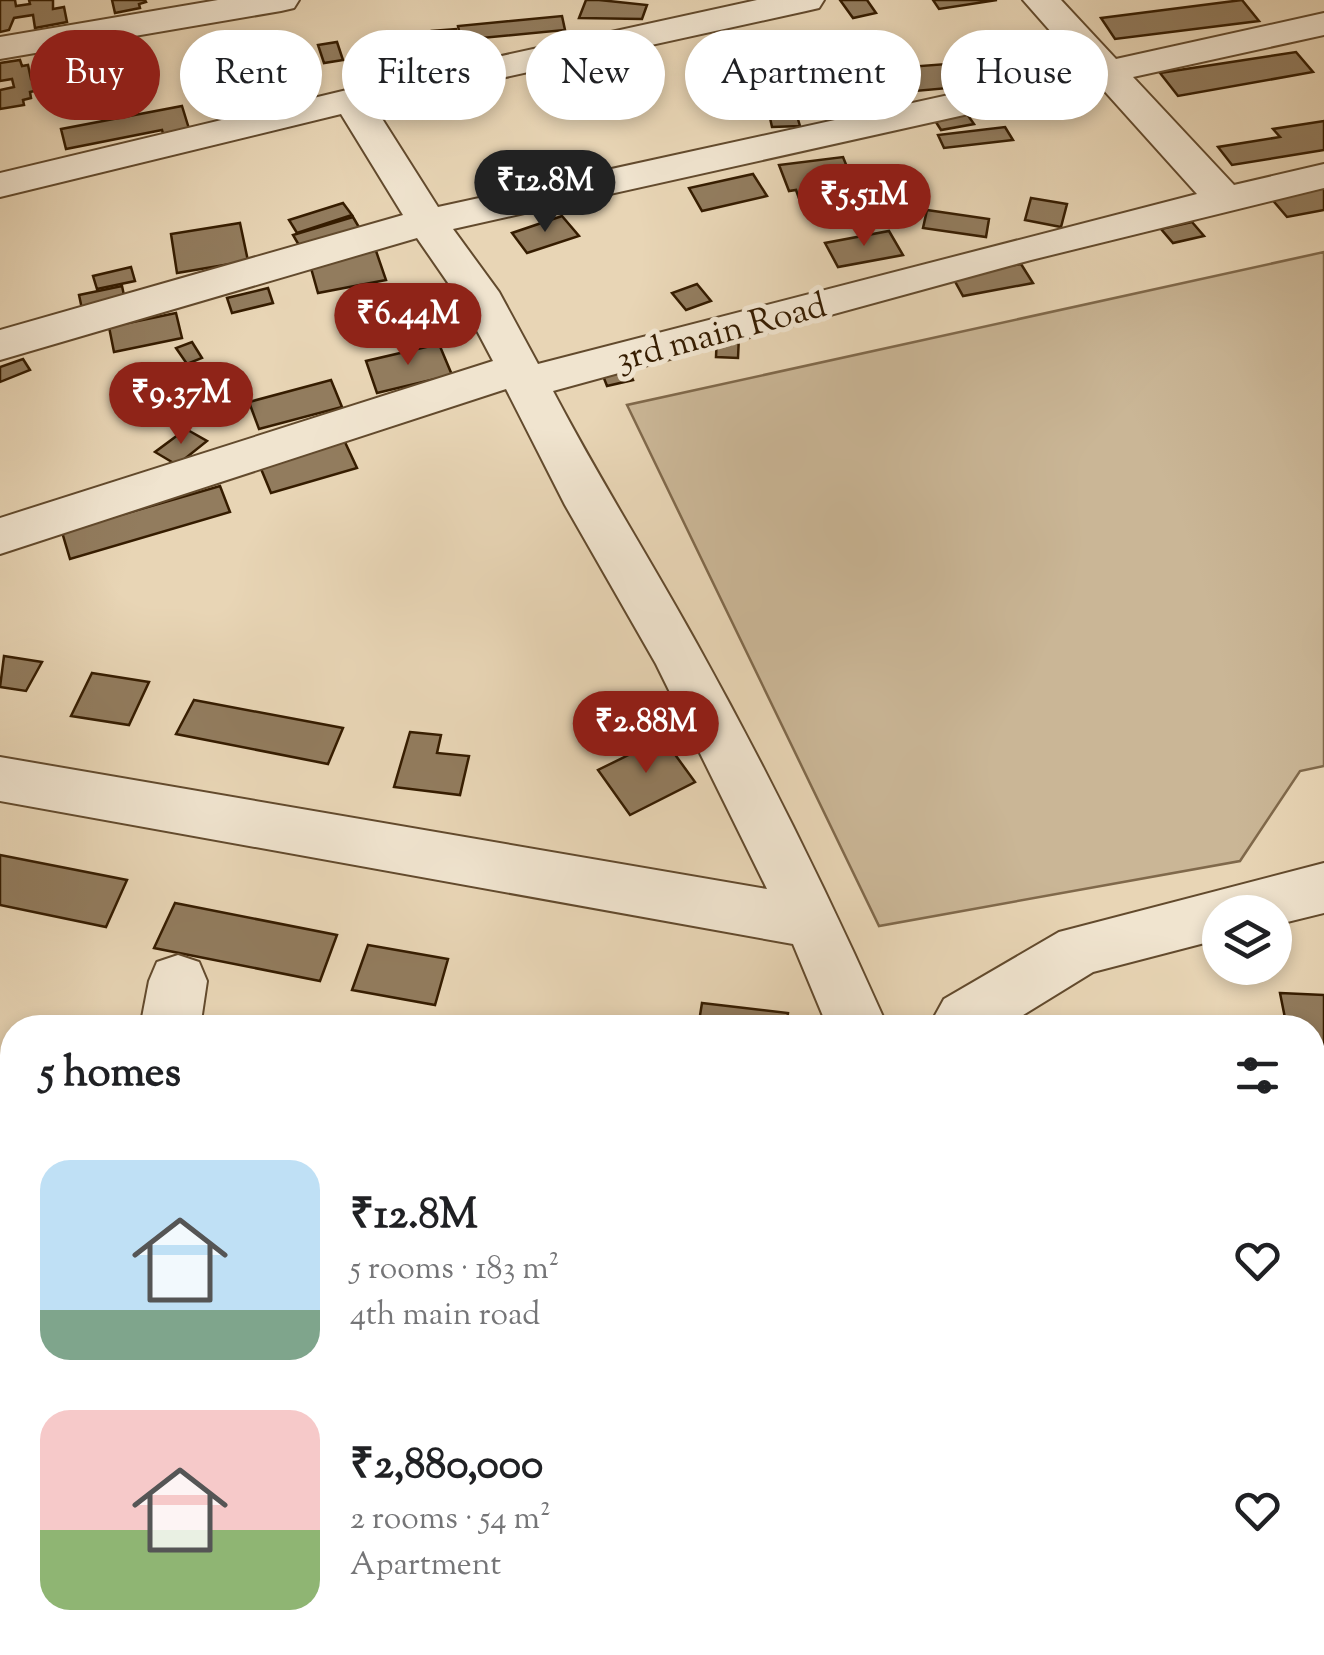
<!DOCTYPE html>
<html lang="en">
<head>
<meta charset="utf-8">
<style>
	body { margin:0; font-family:"Sorts Mill Goudy",serif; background:#f6f6f6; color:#202124; height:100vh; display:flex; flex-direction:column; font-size:38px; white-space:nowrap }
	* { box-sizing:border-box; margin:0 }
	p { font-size:32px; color:#757577 }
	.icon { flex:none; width:55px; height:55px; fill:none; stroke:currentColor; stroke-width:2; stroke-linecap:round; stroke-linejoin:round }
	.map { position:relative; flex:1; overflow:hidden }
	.sheet { position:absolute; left:0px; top:1015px; width:1325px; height:640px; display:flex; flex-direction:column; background:#fff; border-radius:40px 40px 0 0; box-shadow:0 5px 15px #0003 }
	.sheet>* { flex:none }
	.guide { position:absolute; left:30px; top:30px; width:1265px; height:90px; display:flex; gap:20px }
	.tools { position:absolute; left:1202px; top:895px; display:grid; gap:20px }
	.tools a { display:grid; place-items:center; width:90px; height:90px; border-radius:50%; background:#fff; box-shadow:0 5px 15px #0003; font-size:50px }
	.price { position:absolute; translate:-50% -85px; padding:0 22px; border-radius:35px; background:#8f2418; color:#fff; font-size:32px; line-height:65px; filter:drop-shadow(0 2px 5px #0008) }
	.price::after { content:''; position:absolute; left:50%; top:60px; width:30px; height:22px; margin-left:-15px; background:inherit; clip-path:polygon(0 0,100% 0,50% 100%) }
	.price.selected { background:#222; color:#fff }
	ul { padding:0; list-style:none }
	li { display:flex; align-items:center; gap:30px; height:250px; padding:0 40px }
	li span { display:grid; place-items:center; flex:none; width:280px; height:200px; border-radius:30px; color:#555 }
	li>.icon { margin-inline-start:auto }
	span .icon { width:120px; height:120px; fill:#fffc; stroke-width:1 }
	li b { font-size:42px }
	h2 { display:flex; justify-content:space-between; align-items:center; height:120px; padding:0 40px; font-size:42px }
	.pill { padding:0 35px; border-radius:45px; background:#fff; box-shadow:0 5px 15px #0003; font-size:35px; line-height:90px }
	.pill.selected { background:#8f2418; color:#fff }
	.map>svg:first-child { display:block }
	.green { fill:#cab696; stroke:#80694b; stroke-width:2.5 }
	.building { fill:#927c5e; stroke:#351c00; stroke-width:2.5 }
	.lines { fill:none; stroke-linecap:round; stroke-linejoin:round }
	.minor-casing { stroke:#624a2d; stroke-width:4 }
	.minor { fill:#f0e4cf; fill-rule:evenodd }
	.labels { text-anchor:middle; stroke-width:10; stroke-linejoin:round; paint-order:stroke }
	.far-street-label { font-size:35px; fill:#351c00; stroke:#f0e4cf }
</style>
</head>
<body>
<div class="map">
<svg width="1324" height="1655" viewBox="0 0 1324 1655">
	<rect width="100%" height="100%" fill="#e8d5b5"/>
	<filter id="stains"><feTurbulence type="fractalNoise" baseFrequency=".002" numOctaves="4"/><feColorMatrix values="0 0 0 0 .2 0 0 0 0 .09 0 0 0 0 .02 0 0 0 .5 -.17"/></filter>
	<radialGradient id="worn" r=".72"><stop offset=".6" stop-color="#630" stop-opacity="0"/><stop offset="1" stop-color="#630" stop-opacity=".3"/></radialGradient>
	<path class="green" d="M 1324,252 L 1324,766 L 1300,771 L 1240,861 L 879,926 L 627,405 Z"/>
	<g class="building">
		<path d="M 0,0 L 15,0 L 16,6 L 30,4 L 29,0 L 53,0 L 53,9 L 64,7 L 67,22 L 35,28 L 33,15 L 14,18 L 9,30 L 0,32 Z"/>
		<path d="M 112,0 L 145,0 L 146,2 L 139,4 L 140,8 L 115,13 Z"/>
		<path d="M 586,0 L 599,0 L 647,5 L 642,19 L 579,18 Z"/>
		<path d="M 840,0 L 867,0 L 876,13 L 853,18 Z"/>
		<path d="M 933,0 L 997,0 L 939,9 Z"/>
		<path d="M 1242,0 L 1259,21 L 1115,39 L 1101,18 Z"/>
		<path d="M 562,16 L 565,30 L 461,40 L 458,26 Z"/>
		<path d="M 456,29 L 459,46 L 436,49 L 432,31 Z"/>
		<path d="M 785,36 L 815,36 L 815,49 L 786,49 Z"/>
		<path d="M 337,42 L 343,60 L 324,63 L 318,45 Z"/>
		<path d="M 1296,52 L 1313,72 L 1178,96 L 1160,73 Z"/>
		<path d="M 81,53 L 84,69 L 68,72 L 70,81 L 81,79 L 85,96 L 51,102 L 48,88 L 30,92 L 31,98 L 23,100 L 24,105 L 0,109 L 0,90 L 14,87 L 12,79 L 0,81 L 0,63 L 20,60 L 22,66 L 28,65 L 31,79 L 46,76 L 42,60 Z"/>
		<path d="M 582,63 L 595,84 L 570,89 L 558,68 Z"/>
		<path d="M 960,63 L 971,86 L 904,92 L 894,68 Z"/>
		<path d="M 292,68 L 295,84 L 270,87 L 267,71 Z"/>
		<path d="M 881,73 L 894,96 L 870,100 L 876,109 L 824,117 L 813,96 L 851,90 L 845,78 Z"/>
		<path d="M 182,106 L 190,132 L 164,137 L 162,130 L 66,149 L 61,129 Z"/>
		<path d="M 967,114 L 974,124 L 941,130 L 934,119 Z"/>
		<path d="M 797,116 L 800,126 L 772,127 L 770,118 Z"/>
		<path d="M 1324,121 L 1324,150 L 1232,165 L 1218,147 L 1280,137 L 1273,129 Z"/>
		<path d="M 1005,127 L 1013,140 L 944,148 L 938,135 Z"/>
		<path d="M 843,157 L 853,182 L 823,185 L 829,201 L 801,204 L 796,190 L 789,191 L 779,165 Z"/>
		<path d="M 753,174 L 767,196 L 702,211 L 689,188 Z"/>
		<path d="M 1324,186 L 1324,210 L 1287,217 L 1270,197 Z"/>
		<path d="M 1031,198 L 1067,204 L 1061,227 L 1025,220 Z"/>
		<path d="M 343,203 L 352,215 L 297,233 L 289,220 Z"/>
		<path d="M 927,210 L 989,219 L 986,237 L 923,228 Z"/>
		<path d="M 562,216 L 579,236 L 527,253 L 512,233 Z"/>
		<path d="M 353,217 L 360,229 L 300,247 L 293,235 Z"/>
		<path d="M 1192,222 L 1204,236 L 1173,243 L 1161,229 Z"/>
		<path d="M 240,223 L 248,261 L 177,273 L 171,234 Z"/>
		<path d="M 889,231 L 903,255 L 838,267 L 825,243 Z"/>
		<path d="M 375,248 L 386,280 L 318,293 L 309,261 Z"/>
		<path d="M 1021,264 L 1033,283 L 963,296 L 952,276 Z"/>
		<path d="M 131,267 L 135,281 L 97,289 L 93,276 Z"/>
		<path d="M 697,284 L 711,301 L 686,310 L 672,293 Z"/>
		<path d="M 122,286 L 125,300 L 82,309 L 79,295 Z"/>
		<path d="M 268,288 L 273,303 L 232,313 L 227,298 Z"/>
		<path d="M 176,313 L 182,338 L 114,352 L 109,327 Z"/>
		<path d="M 717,335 L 739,336 L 738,358 L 716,357 Z"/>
		<path d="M 192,342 L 202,358 L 187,364 L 176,348 Z"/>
		<path d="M 439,344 L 452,375 L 377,393 L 366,361 Z"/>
		<path d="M 23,359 L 30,370 L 0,382 L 0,367 Z"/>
		<path d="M 626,363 L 633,380 L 607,386 L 600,368 Z"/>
		<path d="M 331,380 L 342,407 L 259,429 L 249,402 Z"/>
		<path d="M 186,429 L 207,441 L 177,465 L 155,452 Z"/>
		<path d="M 344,440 L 357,468 L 271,493 L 259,464 Z"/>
		<path d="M 220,486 L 230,512 L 70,559 L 62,532 Z"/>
		<path d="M 4,656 L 42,662 L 26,691 L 0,687 Z"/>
		<path d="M 92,673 L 149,682 L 129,725 L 71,716 Z"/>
		<path d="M 194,700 L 343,728 L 328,764 L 176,734 Z"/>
		<path d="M 410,732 L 441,735 L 437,753 L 469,756 L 460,795 L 394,787 Z"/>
		<path d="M 663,738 L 695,782 L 630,815 L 598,770 Z"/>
		<path d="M 0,855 L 127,880 L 106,927 L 0,905 Z"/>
		<path d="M 175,903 L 337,935 L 320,981 L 154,948 Z"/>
		<path d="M 368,945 L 448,959 L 435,1005 L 352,990 Z"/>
		<path d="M 1280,993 L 1324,995 L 1324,1051 L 1312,1051 L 1312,1028 L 1287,1028 Z"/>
		<path d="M 702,1003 L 788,1013 L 786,1028 L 698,1028 Z"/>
		<path d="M 12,1161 L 12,1216 L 0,1216 L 0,1162 Z"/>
		<path d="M 1324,1535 L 1324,1590 L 1312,1593 L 1312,1538 Z"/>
	</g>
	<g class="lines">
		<g class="minor-casing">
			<g id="minor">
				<path d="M 218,0 L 299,0 L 294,8 L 281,11 L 0,59 L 0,37 Z"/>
				<path d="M 757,0 L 824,0 L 819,8 L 806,11 L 374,106 L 438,207 L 1081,66 L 1023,0 L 1061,0 L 1116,59 L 1324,13 L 1324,35 L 1133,77 L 1234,185 L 1324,164 L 1324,188 L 1031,260 L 553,391 C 598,477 650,559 697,644 C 766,768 830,897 888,1028 L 828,1028 L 793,944 L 0,801 L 0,757 L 767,889 L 656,664 L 565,505 L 506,389 L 0,554 L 0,518 L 493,361 L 464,306 L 417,238 L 0,360 L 0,330 L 403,215 L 341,114 L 0,197 L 0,173 L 351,89 ZM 1099,85 L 1197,194 L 538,364 L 499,292 L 453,229 Z"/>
				<path d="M 1324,863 L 1324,913 L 1275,925 L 1275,912 L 1220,912 L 1220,939 L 1093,972 L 1002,1028 L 928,1028 L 944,999 L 1059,932 Z"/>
				<path d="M 178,955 L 199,962 L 207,981 L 200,1028 L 140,1028 L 149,981 L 157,962 Z"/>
				<path d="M 12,1258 L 12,1324 L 0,1325 L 0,1259 Z"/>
				<rect x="183" y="1642" width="74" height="13"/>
				<path d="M 372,1642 L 446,1642 L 444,1655 L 370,1655 Z"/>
			</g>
		</g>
		<use href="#minor" class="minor"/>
	</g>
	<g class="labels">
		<g class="far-street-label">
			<text transform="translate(721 331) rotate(-15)" y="12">3rd main Road</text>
		</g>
	</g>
	<rect width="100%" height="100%" filter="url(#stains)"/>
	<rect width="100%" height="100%" fill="url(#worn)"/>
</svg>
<div class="tools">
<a><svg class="icon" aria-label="layers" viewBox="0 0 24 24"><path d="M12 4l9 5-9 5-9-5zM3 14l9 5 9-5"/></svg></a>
</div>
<b class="price selected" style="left:545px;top:235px">₹12.8M</b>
<b class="price" style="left:864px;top:249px">₹5.51M</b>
<b class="price" style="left:408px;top:368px">₹6.44M</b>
<b class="price" style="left:181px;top:447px">₹9.37M</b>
<b class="price" style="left:646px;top:776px">₹2.88M</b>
<div class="guide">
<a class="pill selected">Buy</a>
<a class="pill">Rent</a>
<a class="pill">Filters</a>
<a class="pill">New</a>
<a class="pill">Apartment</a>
<a class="pill">House</a>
</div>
<section class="sheet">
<h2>5 homes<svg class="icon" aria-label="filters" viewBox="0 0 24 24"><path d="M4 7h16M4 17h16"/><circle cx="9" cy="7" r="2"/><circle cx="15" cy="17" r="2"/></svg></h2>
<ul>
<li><span style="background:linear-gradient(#bfe0f5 75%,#7fa58c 0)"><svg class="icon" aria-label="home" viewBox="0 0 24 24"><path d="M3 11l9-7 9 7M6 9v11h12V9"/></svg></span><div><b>₹12.8M</b><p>5 rooms · 183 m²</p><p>4th main road</p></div><svg class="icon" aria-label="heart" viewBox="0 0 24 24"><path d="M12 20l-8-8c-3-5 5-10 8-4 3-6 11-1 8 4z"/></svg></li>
<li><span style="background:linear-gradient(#f6c9c9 60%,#8fb573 0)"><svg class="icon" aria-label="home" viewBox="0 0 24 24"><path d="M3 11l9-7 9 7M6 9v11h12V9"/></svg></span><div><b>₹2,880,000</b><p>2 rooms · 54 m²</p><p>Apartment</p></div><svg class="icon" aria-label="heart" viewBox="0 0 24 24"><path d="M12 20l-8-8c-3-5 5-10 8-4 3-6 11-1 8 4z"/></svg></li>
</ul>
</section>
</div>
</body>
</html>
